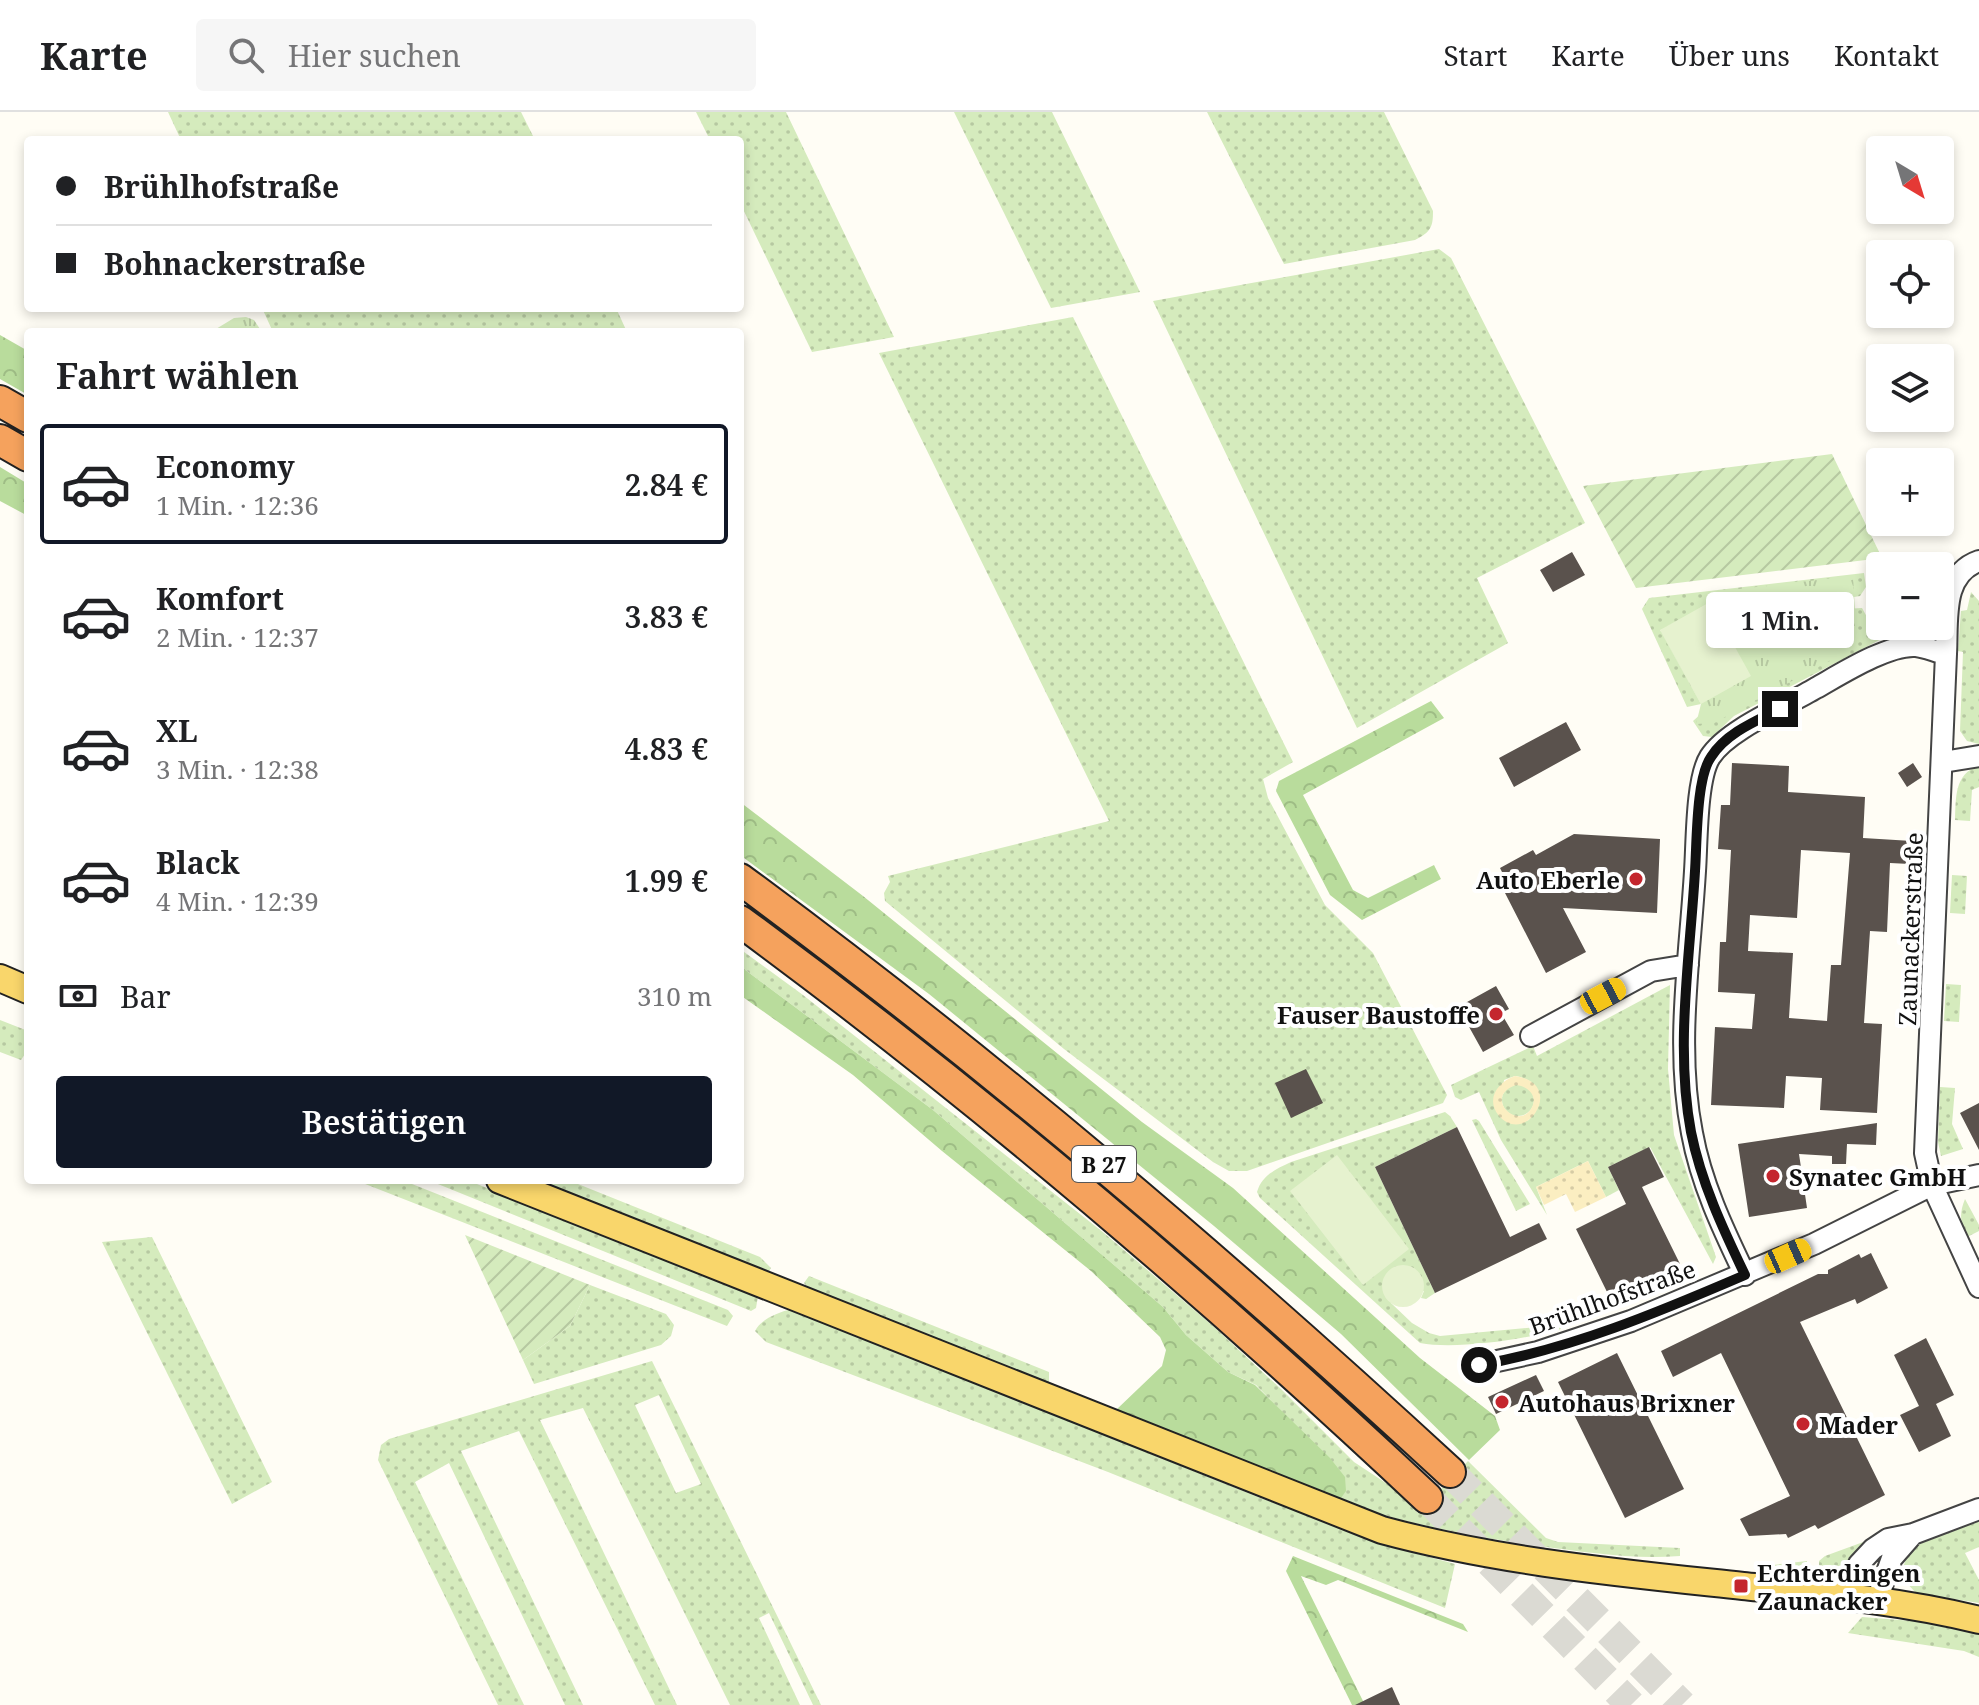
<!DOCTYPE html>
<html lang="de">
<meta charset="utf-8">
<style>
:root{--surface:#fff;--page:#f6f6f6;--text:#202124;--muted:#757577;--line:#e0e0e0;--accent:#111827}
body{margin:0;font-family:"Noto Serif",serif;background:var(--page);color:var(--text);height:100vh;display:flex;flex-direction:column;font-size:30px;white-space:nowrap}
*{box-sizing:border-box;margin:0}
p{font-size:26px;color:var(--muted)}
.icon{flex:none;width:44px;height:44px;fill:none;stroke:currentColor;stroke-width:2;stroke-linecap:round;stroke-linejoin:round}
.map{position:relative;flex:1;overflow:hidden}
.side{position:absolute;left:24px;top:216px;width:720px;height:856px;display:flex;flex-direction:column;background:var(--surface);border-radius:8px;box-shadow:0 4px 12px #0003}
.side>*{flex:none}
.hud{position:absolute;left:24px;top:24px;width:720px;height:176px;border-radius:8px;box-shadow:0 4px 12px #0003;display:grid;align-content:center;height:176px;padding:0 32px;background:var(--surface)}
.needle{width:52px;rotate:142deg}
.controls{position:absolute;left:1866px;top:24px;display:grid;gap:16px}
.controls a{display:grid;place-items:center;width:88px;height:88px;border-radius:8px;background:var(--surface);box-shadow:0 4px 12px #0003;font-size:40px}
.end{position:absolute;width:36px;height:36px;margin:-18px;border:10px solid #111;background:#fff;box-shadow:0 0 0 4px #fff}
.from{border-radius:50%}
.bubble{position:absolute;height:56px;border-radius:8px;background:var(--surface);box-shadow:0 4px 12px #0003;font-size:26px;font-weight:600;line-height:56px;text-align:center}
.car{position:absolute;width:24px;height:48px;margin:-24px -12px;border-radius:10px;box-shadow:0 0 6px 2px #0007;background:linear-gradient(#f5c518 24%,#345 0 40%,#f5c518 0 76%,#345 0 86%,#f5c518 0)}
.hud b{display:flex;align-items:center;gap:28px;height:76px;font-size:30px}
.hud b+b{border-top:2px solid var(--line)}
.hud i{width:20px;height:20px;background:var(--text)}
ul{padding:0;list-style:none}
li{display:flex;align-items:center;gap:24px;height:120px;margin:0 16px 12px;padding:0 16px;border:4px solid transparent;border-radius:8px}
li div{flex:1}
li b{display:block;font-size:30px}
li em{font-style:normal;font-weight:600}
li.on{border-color:var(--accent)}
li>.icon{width:72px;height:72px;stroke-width:1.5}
h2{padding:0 32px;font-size:36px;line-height:96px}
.pay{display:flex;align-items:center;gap:20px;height:88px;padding:0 32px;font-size:30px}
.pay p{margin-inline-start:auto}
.cta{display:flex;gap:16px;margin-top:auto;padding:16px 32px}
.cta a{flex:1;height:92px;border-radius:8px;background:var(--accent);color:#fff;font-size:32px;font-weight:600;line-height:92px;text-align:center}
header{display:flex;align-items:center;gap:48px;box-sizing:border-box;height:112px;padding:0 40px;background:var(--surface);border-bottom:2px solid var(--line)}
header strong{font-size:38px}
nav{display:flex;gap:44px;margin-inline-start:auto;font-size:28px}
.search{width:560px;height:72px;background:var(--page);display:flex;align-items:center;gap:20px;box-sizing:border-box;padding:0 28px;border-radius:8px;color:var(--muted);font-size:30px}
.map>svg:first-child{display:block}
.grass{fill:url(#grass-dots);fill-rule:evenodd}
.forest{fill:url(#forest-crowns)}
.sand{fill:url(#sand-dots);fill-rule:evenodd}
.park{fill:url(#park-tufts)}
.garden{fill:url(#garden-furrows)}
.pitch{fill:#e6f2cf}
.building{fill:#5a524d;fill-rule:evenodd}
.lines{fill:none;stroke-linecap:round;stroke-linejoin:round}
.highway-tunnel{stroke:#dbdad3;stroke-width:30;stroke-dasharray:30 15;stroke-linecap:butt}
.minor-casing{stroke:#444;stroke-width:24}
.major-casing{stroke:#222;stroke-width:30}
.highway-casing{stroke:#222;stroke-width:34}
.minor{stroke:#fff;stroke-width:20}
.major{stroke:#f9d66b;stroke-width:26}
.highway{stroke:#f5a25d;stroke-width:30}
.route{stroke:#111;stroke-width:10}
.poi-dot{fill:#c4262e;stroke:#fff;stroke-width:3}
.labels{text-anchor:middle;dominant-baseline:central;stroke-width:8;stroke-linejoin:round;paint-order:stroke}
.shield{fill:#fff;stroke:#585858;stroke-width:2}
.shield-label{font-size:22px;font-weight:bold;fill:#111}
.poi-label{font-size:24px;font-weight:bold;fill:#111;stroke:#fff;text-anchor:start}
.street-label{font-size:24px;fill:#111;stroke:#fff}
</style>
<header>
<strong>Karte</strong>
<div class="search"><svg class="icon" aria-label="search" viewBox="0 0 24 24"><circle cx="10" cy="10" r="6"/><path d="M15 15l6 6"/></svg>Hier suchen</div>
<nav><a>Start</a><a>Karte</a><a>Über uns</a><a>Kontakt</a></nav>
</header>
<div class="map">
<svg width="1979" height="1593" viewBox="0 0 1979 1593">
<defs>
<pattern id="grass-dots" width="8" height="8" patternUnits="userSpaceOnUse" patternTransform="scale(2)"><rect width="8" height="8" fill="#d5ebbd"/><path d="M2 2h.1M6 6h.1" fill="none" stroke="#b6c8a1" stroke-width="1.8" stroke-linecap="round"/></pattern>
<pattern id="forest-crowns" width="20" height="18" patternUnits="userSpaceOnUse" patternTransform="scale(2)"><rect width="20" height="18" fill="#b9dc9c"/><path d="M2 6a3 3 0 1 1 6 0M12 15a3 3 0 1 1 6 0" fill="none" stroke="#9ebc85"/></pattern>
<pattern id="sand-dots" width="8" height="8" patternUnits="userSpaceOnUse" patternTransform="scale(2)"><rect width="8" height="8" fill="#fbeec1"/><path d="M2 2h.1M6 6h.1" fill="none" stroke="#d6cba5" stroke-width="1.8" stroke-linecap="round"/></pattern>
<pattern id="park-tufts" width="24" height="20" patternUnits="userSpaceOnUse" patternTransform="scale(2)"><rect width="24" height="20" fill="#d5ebbd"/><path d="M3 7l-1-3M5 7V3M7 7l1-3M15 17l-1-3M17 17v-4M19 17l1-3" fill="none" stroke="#b6c8a1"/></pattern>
<pattern id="garden-furrows" width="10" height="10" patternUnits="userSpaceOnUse" patternTransform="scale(2)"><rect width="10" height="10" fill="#d5ebbd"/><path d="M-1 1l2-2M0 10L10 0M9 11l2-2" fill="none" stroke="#b6c8a1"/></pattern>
</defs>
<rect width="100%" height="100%" fill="#fffdf5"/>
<path class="grass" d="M 168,0 L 521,0 L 535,28 L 181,28 Z
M 696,0 L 786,0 L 894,225 L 812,240 L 740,91 L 740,28 L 710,28 Z
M 954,0 L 1052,0 L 1140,180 L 1051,196 Z
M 1207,0 L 1384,0 L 1433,99 C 1433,115 1431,120 1415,128 L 1284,152 Z
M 1439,137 L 1451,146 L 1585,411 L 1477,466 L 1508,531 L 1357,616 L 1153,189 Z
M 262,196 L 616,196 L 627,220 L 273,220 Z
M 1073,205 L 1293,650 L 1263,667 L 1268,686 L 1325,793 L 1373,841 L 1447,983 L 1443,991 L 1247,1059 L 1229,1059 L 1213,1050 L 1064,937 L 885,789 L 884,781 L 890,770 L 888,764 L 1109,709 L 879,241 Z
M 1864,461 L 1866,475 L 1860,484 L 1660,518 L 1701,592 L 1687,595 L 1642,497 L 1649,486 Z
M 1971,480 L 1979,489 L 1979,632 L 1967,629 L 1960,619 L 1963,540 L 1958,539 L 1961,499 L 1967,498 Z
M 1862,496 L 1872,514 L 1880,509 L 1880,514 L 1887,514 L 1891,522 L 1734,604 L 1712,625 L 1703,624 L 1693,609 L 1702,601 L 1844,497 Z
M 1979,654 L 1979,675 L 1972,678 L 1970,709 L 1955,708 C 1956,687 1954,661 1979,654 Z
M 1952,763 L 1967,764 L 1965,802 L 1950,801 Z
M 740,837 L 803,883 L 1104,1121 L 1213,1214 L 1281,1277 L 1354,1350 L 1389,1373 L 1418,1401 L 1468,1349 L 1546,1426 L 1558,1430 L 1680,1436 L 1680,1444 C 1632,1448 1586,1440 1539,1434 C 1449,1421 1373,1405 1288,1370 L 1288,1306 L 1256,1273 L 1228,1260 L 1186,1223 L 1163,1195 L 933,998 L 740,854 Z
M 1946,872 L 1961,873 L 1959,910 L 1944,909 Z
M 1670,873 L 1668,957 L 1674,1023 L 1716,1145 L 1713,1152 L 1650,1035 L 1608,1055 L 1619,1078 L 1606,1085 L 1588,1049 L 1536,1075 L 1547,1103 L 1501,1028 L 1479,980 L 1461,988 L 1455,985 L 1451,973 L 1533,934 L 1537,944 ZM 1515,964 C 1527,966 1533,970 1539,980 L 1529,1008 C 1517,1012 1511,1011 1500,1005 L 1504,968 Z
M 0,908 L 28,919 L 28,941 L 25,942 L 21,948 L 0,940 Z
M1502 988a16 16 0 1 1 32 0a16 16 0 1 1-32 0Z
M 1940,975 L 1955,976 L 1952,1012 L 1963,1037 L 1941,1044 L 1938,1030 Z
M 1445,1000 L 1450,1004 L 1457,1015 L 1375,1055 L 1435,1181 L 1426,1187 L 1421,1186 L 1424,1179 L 1391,1191 L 1412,1211 L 1429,1221 L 1440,1224 L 1560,1213 L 1561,1217 C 1526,1227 1456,1238 1420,1231 L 1260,1086 L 1257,1080 C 1262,1063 1276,1057 1291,1050 Z
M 1476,1007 L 1479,1009 L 1530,1092 L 1516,1099 L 1472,1008 Z
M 355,1068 L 402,1068 L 728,1198 L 733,1204 L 727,1214 Z
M 428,1068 L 467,1068 L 758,1184 L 756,1196 L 751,1199 Z
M 529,1068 L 568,1068 L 760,1145 L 771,1156 L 769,1159 L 760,1160 Z
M 1965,1087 L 1979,1113 L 1979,1119 L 1967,1125 C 1960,1110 1959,1102 1965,1087 Z
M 152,1125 L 272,1370 L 232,1392 L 102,1130 Z
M 809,1164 L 1049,1260 L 1049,1272 L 810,1179 L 804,1171 Z
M 590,1173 L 666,1202 L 674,1213 L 671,1224 L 661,1233 L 534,1272 L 523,1248 L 570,1214 Z
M 791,1197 L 1258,1385 L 1396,1436 L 1455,1452 L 1445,1496 L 1108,1360 L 766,1230 L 755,1219 C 762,1206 778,1201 791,1197 Z
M 652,1249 L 821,1593 L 813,1593 L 769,1501 L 759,1506 L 800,1593 L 730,1593 L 583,1296 L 540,1308 L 677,1593 L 655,1593 L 519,1319 L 461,1339 L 583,1593 L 565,1593 L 449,1351 L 415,1370 L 524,1593 L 498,1593 L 378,1348 L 381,1333 L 389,1327 ZM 659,1283 L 701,1372 L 676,1381 L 635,1293 Z
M 1979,1409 L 1979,1435 L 1965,1441 L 1979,1468 L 1979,1491 L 1916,1481 L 1904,1468 L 1902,1458 L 1909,1439 L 1922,1431 Z
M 1866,1429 L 1867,1431 C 1851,1447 1840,1457 1819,1464 L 1819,1449 L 1825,1444 Z
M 1807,1449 L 1807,1463 L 1764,1454 Z
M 1862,1505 L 1925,1510 L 1979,1521 L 1979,1545 L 1964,1539 L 1848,1521 Z"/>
<path class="forest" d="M 0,223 L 28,239 L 28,283 L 0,267 Z
M 0,355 L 28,372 L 28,404 L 0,389 Z
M 1431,589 L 1444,606 L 1303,683 L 1353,778 L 1368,786 L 1434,753 L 1441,767 L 1362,808 L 1330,783 L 1276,679 L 1279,669 Z
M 740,690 L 863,784 L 1142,1010 L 1233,1076 L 1420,1246 L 1495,1304 L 1500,1318 L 1469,1348 L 1341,1222 L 1214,1114 L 929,882 L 740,743 Z
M 740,854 L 933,998 L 1163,1195 L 1186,1223 L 1228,1260 L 1255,1273 L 1330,1346 L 1345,1365 L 1346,1379 L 1341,1386 L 1288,1370 L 1116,1298 L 1162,1254 L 1166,1238 L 1160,1225 L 1091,1159 L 942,1039 L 853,963 L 740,883 Z
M 1293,1444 L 1463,1512 L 1468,1520 L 1338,1468 L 1326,1473 L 1301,1464 L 1365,1593 L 1352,1593 L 1286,1459 Z"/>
<path class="sand" d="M 1515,964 C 1567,971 1527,1035 1499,1004 C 1485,987 1498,970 1515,964 ZM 1516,973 C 1527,974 1538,983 1532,995 C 1520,1021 1481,985 1516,973 Z
M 1588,1049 L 1606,1085 L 1575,1100 L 1566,1082 L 1544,1093 L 1536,1075 Z"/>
<path class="park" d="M 246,205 L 254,208 L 262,220 L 211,220 L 234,206 Z
M 1853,464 L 1857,534 L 1714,611 L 1696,612 L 1701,592 L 1660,519 L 1730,478 Z"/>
<path class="garden" d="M 1832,342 L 1882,446 L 1636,476 L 1583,374 Z
M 465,1123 L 590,1173 L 570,1214 L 523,1248 Z"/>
<path class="pitch" d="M 1710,490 L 1751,564 L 1701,592 L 1660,518 Z
M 1337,1043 L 1409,1137 L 1363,1173 L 1290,1079 Z
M1382 1174a21 21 0 1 1 42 0a21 21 0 1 1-42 0Z"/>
<path class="building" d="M 1572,440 L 1585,463 L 1553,480 L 1540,458 Z
M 1566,610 L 1581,638 L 1514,675 L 1499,646 Z
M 1732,651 L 1789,654 L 1788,680 L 1865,685 L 1863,726 L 1912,729 L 1910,752 L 1890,751 L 1887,820 L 1870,819 L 1864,911 L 1882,912 L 1877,1001 L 1820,998 L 1822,966 L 1786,964 L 1784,996 L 1711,993 L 1715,915 L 1752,917 L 1755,882 L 1718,880 L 1720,830 L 1726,830 L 1731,738 L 1718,737 L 1721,693 L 1730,693 ZM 1801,738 L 1850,741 L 1841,853 L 1831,853 L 1827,909 L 1789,906 L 1793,841 L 1748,839 L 1750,803 L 1797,806 Z
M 1913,651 L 1922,665 L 1907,675 L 1898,661 Z
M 1574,722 L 1660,727 L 1657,801 L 1563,796 L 1586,840 L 1546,861 L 1505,781 L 1511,778 L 1500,756 L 1533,738 L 1536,743 Z
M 1496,874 L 1509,897 L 1501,901 L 1514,923 L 1483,940 L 1458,895 Z
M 1306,957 L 1323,991 L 1291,1006 L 1275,971 Z
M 1979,991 L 1979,1038 L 1960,1001 Z
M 1877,1011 L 1876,1033 L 1847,1032 L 1846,1052 L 1832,1052 L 1832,1044 L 1799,1042 L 1807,1096 L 1749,1105 L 1738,1032 Z
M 1457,1015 L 1510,1125 L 1539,1111 L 1547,1127 L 1435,1181 L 1375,1055 Z
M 1649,1035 L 1664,1065 L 1642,1075 L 1680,1152 L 1610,1186 L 1576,1117 L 1626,1092 L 1608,1055 Z
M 1871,1141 L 1888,1176 L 1857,1192 L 1855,1187 L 1800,1210 L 1885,1383 L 1818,1417 L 1815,1413 L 1788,1426 L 1786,1422 L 1749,1424 L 1740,1407 L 1790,1384 L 1721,1241 L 1673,1265 L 1661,1239 L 1818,1162 L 1828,1162 L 1828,1158 L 1859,1142 L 1861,1146 Z
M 1926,1226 L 1954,1283 L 1936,1292 L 1951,1324 L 1919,1340 L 1900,1303 L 1919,1294 L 1894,1243 Z
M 1617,1241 L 1684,1377 L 1625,1406 L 1558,1270 Z
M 1536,1263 L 1544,1279 L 1496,1302 L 1488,1285 Z
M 1392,1575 L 1400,1593 L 1355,1593 Z"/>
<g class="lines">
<path class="highway-tunnel" d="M 1450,1360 L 1682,1593
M 1427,1386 L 1631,1593"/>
<g class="minor-casing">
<path id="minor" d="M 1979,449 C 1941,462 1948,509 1946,542 L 1925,1041 L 1932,1073 L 1979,1175
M 1943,650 L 1979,644
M 1531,924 L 1651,859 L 1688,853
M 1745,1163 C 1723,1117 1701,1071 1692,1021 C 1675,935 1690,845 1695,759 C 1697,732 1696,667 1710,645 C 1728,617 1786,594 1816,576 C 1841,562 1888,532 1916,534 C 1926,535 1936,540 1946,542
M 1479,1253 L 1538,1240 L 1631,1209 L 1814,1132 L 1932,1073 L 1979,1063
M 1847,1484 L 1859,1452 L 1873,1437 L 1888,1427 L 1913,1422 L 1979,1397
M 1877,1488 L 1892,1446 L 1913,1422"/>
</g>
<g class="major-casing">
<path id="major" d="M 0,866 L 28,878
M 500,1068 L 1382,1418 C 1500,1450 1622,1461 1743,1474 C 1823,1482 1902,1489 1979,1508"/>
</g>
<g class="highway-casing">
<path id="highway" d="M 0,289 L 28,305
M 0,328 L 28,344
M 740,767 C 990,951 1222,1150 1450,1360
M 740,809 C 981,986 1209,1181 1427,1386"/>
</g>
<use href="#minor" class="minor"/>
<use href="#major" class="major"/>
<use href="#highway" class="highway"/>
</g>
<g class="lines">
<path class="route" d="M 1479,1253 C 1571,1237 1659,1200 1745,1163 C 1723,1117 1701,1070 1691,1020 C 1675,935 1690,845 1695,759 C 1697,731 1696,666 1711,645 C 1726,621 1756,609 1780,597"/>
</g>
<g class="poi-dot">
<circle cx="1636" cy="767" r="8"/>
<circle cx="1496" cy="902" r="8"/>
<circle cx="1773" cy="1064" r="8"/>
<circle cx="1502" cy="1290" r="8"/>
<circle cx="1803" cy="1312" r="8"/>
<rect x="1733" y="1466" width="16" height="16" rx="4"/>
</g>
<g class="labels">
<rect class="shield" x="1072" y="1034" width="64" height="36" rx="6"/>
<g class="shield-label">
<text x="1104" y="1052">B 27</text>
</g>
<g class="poi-label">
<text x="1620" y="767" text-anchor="end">Auto Eberle</text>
<text x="1480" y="902" text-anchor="end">Fauser Baustoffe</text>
<text x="1789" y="1064">Synatec GmbH</text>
<text x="1518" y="1290">Autohaus Brixner</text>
<text x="1819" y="1312">Mader</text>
<text x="1757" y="1460">Echterdingen<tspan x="1757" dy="28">Zaunacker</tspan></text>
</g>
<g class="street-label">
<text transform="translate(1910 817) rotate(-88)">Zaunackerstraße</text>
<text transform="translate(1612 1185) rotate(-20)">Brühlhofstraße</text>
</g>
</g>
</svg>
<div class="controls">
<a><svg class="needle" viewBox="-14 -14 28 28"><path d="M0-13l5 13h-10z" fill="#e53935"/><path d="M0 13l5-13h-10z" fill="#757577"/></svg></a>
<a><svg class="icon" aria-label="locate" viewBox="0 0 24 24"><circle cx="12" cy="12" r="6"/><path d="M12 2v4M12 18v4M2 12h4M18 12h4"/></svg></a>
<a><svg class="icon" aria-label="layers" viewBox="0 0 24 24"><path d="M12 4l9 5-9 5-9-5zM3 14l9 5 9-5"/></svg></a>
<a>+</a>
<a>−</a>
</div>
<i class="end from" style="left:1479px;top:1253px"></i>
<i class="end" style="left:1780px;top:597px"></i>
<div class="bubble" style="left:1706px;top:480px;width:148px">1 Min.</div>
<i class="car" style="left:1603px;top:884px;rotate:62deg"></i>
<i class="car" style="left:1788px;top:1144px;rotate:66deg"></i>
<div class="hud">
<b><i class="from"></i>Brühlhofstraße</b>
<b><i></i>Bohnackerstraße</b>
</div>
<section class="side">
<h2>Fahrt wählen</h2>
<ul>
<li class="on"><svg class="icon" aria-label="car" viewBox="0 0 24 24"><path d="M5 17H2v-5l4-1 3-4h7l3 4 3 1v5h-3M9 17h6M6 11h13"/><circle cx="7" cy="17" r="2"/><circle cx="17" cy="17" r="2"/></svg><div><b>Economy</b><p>1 Min. · 12:36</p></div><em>2.84 €</em></li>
<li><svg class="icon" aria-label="car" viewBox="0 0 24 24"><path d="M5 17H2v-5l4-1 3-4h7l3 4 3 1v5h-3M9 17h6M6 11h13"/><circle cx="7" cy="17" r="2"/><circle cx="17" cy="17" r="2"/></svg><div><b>Komfort</b><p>2 Min. · 12:37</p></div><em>3.83 €</em></li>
<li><svg class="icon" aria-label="car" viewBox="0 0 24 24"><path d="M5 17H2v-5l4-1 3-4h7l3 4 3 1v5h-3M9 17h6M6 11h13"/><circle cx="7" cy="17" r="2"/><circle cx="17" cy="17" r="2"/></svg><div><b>XL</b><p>3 Min. · 12:38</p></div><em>4.83 €</em></li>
<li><svg class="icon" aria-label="car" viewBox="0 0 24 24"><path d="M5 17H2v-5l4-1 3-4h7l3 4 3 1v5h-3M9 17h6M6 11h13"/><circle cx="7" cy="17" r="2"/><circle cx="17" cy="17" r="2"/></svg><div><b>Black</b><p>4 Min. · 12:39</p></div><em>1.99 €</em></li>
</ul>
<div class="pay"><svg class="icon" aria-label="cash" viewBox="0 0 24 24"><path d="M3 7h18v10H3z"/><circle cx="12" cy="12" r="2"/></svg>Bar<p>310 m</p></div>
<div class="cta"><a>Bestätigen</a></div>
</section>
</div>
